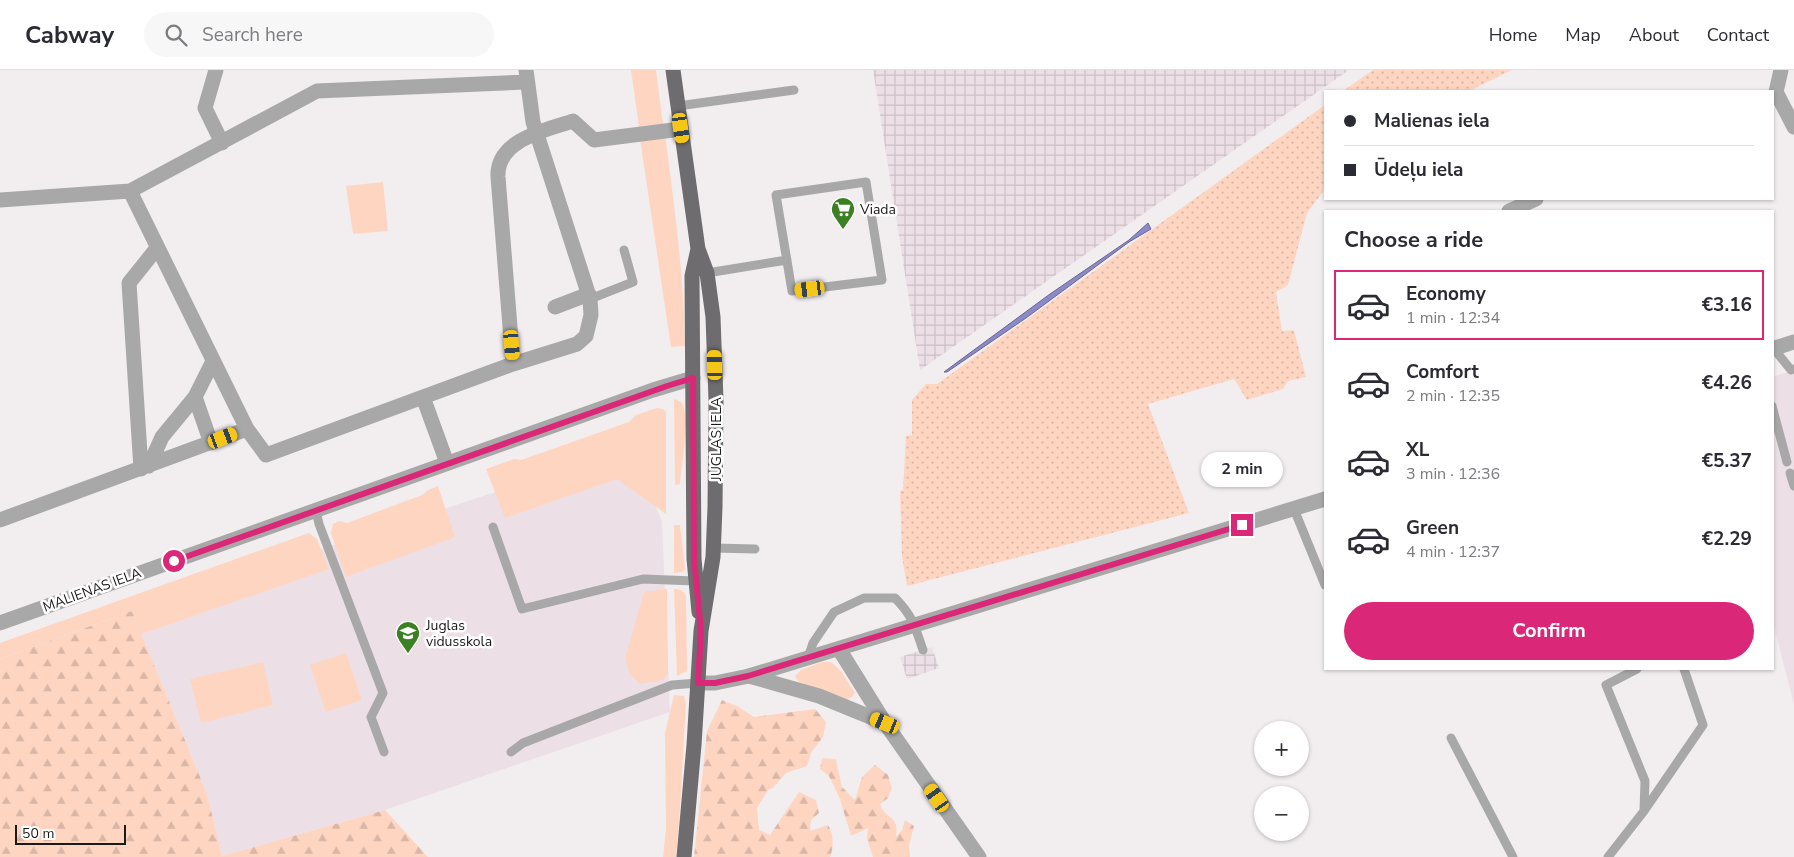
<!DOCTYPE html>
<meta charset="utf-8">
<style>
:root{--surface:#fff;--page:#f7f7f7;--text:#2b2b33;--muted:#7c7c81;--line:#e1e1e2;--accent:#db2777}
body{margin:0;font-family:"Nunito Sans",sans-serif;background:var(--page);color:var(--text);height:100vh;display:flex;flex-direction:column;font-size:19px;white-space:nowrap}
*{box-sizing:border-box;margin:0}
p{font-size:16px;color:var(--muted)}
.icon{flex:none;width:28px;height:28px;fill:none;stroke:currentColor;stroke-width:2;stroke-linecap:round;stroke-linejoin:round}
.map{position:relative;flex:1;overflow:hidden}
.sheet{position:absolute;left:1324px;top:140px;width:450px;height:460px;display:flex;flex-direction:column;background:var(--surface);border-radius:0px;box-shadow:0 1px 4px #0004}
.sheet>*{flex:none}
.banner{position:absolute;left:1324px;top:20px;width:450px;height:110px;border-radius:0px;box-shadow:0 1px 4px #0004;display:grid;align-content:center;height:110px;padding:0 20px;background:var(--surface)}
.controls{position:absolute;left:1254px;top:651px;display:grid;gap:10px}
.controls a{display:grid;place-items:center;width:55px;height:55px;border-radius:50%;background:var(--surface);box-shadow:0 1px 4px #0004;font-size:25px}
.scale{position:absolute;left:15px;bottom:12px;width:111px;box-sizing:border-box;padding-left:5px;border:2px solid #1b191a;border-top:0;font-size:14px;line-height:18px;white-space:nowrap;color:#1b191a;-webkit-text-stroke:4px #fff;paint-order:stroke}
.end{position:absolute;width:22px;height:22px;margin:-11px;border:6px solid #db2777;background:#fff;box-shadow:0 0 0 2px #fff}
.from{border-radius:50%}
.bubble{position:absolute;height:35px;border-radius:18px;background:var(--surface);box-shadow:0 1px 4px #0004;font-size:16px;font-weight:700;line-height:35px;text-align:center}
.car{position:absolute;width:15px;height:30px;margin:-15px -8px;border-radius:6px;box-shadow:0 0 4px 1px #0007;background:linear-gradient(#f5c518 24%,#345 0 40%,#f5c518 0 76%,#345 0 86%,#f5c518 0)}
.banner b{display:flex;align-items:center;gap:18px;height:48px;font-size:19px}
.banner b+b{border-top:1px solid var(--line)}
.banner i{width:12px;height:12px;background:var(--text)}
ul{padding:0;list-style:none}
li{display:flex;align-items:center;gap:15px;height:70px;margin:0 10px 8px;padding:0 10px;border:2px solid transparent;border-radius:0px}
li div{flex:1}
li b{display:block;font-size:19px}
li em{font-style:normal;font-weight:700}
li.active{border-color:var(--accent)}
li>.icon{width:45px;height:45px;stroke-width:1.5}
h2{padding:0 20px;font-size:22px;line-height:60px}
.primary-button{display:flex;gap:10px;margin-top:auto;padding:10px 20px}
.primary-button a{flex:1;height:58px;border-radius:30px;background:var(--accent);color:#fff;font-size:20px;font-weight:700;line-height:58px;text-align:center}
header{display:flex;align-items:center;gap:30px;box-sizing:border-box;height:70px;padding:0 25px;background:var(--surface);border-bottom:1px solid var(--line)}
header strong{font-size:24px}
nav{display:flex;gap:28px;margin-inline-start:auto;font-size:18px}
.search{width:350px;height:45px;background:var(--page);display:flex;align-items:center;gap:12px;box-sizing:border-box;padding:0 18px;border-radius:28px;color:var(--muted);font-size:19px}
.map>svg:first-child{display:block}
.built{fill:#ece0e6}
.industrial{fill:url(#industrial-grid)}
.grass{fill:#fed5c1}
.forest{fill:url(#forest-firs)}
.garden{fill:url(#garden-dots)}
.water{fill:#8c89c8;stroke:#6a6794}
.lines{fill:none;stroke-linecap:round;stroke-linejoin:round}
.service{stroke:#a9a8a9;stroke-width:9}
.minor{stroke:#a9a8a9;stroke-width:15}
.tertiary{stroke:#a9a8a9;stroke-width:15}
.primary{stroke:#6e6c6f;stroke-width:15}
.route{stroke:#db2777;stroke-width:6}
.labels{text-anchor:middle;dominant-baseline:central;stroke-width:5;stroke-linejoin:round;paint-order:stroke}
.poi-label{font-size:14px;fill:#1b191a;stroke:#fff;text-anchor:start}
.street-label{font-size:14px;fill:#1b191a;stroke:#fff}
</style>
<header>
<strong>Cabway</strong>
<div class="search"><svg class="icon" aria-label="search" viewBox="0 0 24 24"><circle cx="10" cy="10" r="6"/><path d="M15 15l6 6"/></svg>Search here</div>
<nav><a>Home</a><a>Map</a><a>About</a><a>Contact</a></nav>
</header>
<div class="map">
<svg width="1794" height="787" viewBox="0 0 1794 787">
<defs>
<pattern id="industrial-grid" width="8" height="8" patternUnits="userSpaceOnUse" patternTransform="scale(1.25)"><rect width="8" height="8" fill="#ece0e6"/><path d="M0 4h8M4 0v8" fill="none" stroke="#cac0c5"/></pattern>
<pattern id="forest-firs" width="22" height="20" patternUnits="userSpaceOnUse" patternTransform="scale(1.25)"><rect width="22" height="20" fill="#fed5c1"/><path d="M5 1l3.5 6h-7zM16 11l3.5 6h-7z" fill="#d9b6a5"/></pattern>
<pattern id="garden-dots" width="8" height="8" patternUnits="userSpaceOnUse" patternTransform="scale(1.25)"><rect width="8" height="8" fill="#fed5c1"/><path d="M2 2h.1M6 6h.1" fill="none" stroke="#d9b6a5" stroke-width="1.8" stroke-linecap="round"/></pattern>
</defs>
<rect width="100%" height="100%" fill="#f2eef0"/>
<path class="built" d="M 1794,300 L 1794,635 L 1773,553 L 1772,307 Z
M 630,378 L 662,451 L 670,642 L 385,740 L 222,786 L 207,724 L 132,541 Z"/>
<path class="industrial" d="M 873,0 L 1349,0 L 920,300 Z
M 932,577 L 939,598 L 907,609 L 900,587 Z"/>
<path class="grass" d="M 631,0 L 656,0 L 663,54 L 639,57 Z
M 665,64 C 674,135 684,204 685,276 L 671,277 L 640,69 Z
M 383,112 L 388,161 L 353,164 L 346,116 Z
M 674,329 C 677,330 679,331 681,332 C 691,342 681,399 680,414 L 675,415 Z
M 657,338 L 663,339 L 666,342 L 666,444 L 617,409 L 505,448 L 486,399 L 514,389 L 521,390 L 629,352 L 636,345 Z
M 438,416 L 455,467 L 346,507 L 331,463 L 333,454 L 339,451 L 347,453 L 422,425 L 428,420 Z
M 674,455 L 680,455 L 685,499 L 682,502 L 674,503 Z
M 309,463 L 317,469 L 329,499 L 141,564 L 132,541 L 0,589 L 0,573 Z
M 667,519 L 668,603 L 663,610 L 640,614 L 630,604 L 625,589 L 644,522 Z
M 674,519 C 681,519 683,521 686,526 L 687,601 L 677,606 Z
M 346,583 L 362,630 L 326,642 L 310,595 Z
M 263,592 L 273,635 L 201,653 L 190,609 Z
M 822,592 L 831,592 L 841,601 L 855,623 L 852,627 L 846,630 L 799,612 L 795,606 L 801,600 Z
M 674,625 L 684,626 L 686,633 L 680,739 L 676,787 L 663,787 L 666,759 L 665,663 Z"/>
<path class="forest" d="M 132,541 L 207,724 L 222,786 L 385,740 L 428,787 L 0,787 L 0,589 Z
M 722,630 L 737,636 L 754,647 L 815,639 L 826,652 L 823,667 L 811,683 L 807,696 L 786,703 L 773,718 L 768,720 L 757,738 L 759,760 L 770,765 L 799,722 L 816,730 L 819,743 L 811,750 L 810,761 L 828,755 C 834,764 834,777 830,787 L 694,787 L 707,661 Z
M 822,688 L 836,689 L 842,717 L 855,730 L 862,707 L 875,695 L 888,705 L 892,718 L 888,728 L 880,734 C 885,750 900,744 896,767 L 902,760 L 905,750 L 914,756 L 909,776 L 910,787 L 873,787 L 867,769 L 868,758 L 851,766 L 840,729 L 829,706 L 820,699 Z"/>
<path class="garden" d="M 1373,0 L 1512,0 L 1469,21 L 1343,21 Z
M 1325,35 L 1325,119 L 1307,143 L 1288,215 L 1276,222 L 1282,261 L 1294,260 L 1306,307 L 1288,311 L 1283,319 L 1247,330 L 1234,309 L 1148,334 L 1189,443 L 907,516 L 902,487 L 900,421 L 903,420 L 906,366 L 912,365 L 912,330 L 926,314 L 937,314 Z"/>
<path class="water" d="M 1148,153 L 1151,159 L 1129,172 L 1026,248 L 947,302 L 944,302 L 1050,224 L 1129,170 Z"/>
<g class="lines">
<path class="service" d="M 678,36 L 794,20
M 866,112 L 882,210 L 792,221 L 776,125 Z
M 707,203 L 787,190
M 590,229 L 633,212 L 624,180
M 1774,279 L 1791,300 L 1794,299
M 1772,336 L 1787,392
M 1790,403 L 1794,416
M 1294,439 L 1325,515
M 316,441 L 319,454 L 383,623 L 371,647 L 384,682
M 493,457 L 522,539 L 643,509 L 695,511
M 714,478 L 755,479
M 808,588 L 813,573 L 834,542 L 864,528 L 895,528 C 913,546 915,557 923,580
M 1451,668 L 1513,787
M 511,682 L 523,673 L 672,615 L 698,613
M 1644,741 L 1703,655 L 1684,599
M 1608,787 L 1644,741 L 1645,711 L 1606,615 L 1637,599"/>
<path class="minor" d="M 216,0 L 205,38 L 222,73
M 1781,0 L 1776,22 L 1794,57
M 130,121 L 247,359
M 0,130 L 130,121 L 317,21 L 526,12
M 1509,141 L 1536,129
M 555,237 L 589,224
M 1772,279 L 1794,272
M 513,294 L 498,107 C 496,70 546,60 573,51 L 594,70 L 681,59
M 423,327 L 513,294 L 577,274 L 586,266 L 591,245 L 590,229 L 533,52 L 526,0
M 211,373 L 195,327 L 213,291
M 149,396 L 162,367 L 195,327
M 141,399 L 129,213 L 157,178
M 0,450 L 247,359 L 266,385 L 423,327 L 447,393
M 839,579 L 885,653
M 749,606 L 1325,429"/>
<path class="tertiary" d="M 0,553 L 653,320 L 693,308
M 698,613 L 715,613 L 749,606 L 819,626 L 885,653 L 979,787"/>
<path class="primary" d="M 673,0 L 698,179 L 707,203 L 713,247 L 716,330 L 715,437 L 713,487 L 701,561 L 694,675 L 684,787
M 698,179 L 692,206 L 694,489 L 699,542"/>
</g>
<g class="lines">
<path class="route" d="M 174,491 L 667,316 L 693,308 L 694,489 L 701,561 L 698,613 L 715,613 L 748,606 L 1242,455"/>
</g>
<defs>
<g id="supermarket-pin" transform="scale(1.25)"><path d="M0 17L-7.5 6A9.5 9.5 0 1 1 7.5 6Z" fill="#3b8023" stroke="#fff"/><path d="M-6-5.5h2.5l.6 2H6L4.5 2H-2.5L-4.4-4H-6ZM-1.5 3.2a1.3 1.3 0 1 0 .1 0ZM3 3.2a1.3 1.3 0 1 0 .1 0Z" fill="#fff"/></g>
<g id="school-pin" transform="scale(1.25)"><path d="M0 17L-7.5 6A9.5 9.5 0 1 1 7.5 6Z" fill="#3b8023" stroke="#fff"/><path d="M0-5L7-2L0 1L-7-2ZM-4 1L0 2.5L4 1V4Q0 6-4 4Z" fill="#fff"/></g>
</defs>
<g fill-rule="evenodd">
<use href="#supermarket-pin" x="843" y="139"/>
<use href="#school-pin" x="408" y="563"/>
</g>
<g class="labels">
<g class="poi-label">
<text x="860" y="139">Viada</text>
<text x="426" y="555">Juglas<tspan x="426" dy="16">vidusskola</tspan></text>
</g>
<g class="street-label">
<text transform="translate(716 369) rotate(-90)">JUGLAS IELA</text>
<text transform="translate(92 520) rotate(-20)">MALIENAS IELA</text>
</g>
</g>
</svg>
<div class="controls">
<a>+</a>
<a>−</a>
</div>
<div class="scale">50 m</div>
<i class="end from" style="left:174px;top:491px"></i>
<i class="end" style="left:1242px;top:455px"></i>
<div class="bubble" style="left:1201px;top:382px;width:82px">2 min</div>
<i class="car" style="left:681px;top:58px;rotate:172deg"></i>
<i class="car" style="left:810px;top:219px;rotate:263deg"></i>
<i class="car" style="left:512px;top:275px;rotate:175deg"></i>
<i class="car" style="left:715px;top:295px;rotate:358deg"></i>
<i class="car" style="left:223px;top:368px;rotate:69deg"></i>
<i class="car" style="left:885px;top:653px;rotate:292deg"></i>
<i class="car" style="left:937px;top:728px;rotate:325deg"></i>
<div class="banner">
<b><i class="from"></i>Malienas iela</b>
<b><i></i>Ūdeļu iela</b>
</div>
<section class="sheet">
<h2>Choose a ride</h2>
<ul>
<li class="active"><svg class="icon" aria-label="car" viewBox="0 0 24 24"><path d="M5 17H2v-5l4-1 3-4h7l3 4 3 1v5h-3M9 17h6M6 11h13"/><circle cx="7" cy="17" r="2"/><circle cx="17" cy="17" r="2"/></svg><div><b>Economy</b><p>1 min · 12:34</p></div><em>€3.16</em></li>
<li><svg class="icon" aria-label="car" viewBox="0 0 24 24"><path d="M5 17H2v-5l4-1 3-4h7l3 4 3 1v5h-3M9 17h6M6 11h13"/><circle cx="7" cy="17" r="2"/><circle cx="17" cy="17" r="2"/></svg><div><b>Comfort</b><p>2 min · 12:35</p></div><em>€4.26</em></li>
<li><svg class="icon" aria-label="car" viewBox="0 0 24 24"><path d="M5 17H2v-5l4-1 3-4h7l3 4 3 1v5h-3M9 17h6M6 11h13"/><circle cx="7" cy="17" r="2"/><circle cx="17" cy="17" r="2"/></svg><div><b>XL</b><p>3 min · 12:36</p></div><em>€5.37</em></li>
<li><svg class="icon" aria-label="car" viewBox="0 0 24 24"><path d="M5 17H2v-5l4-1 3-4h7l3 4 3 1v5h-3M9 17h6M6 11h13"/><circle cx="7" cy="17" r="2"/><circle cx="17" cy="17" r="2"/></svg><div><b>Green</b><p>4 min · 12:37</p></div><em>€2.29</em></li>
</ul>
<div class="primary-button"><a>Confirm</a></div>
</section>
</div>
